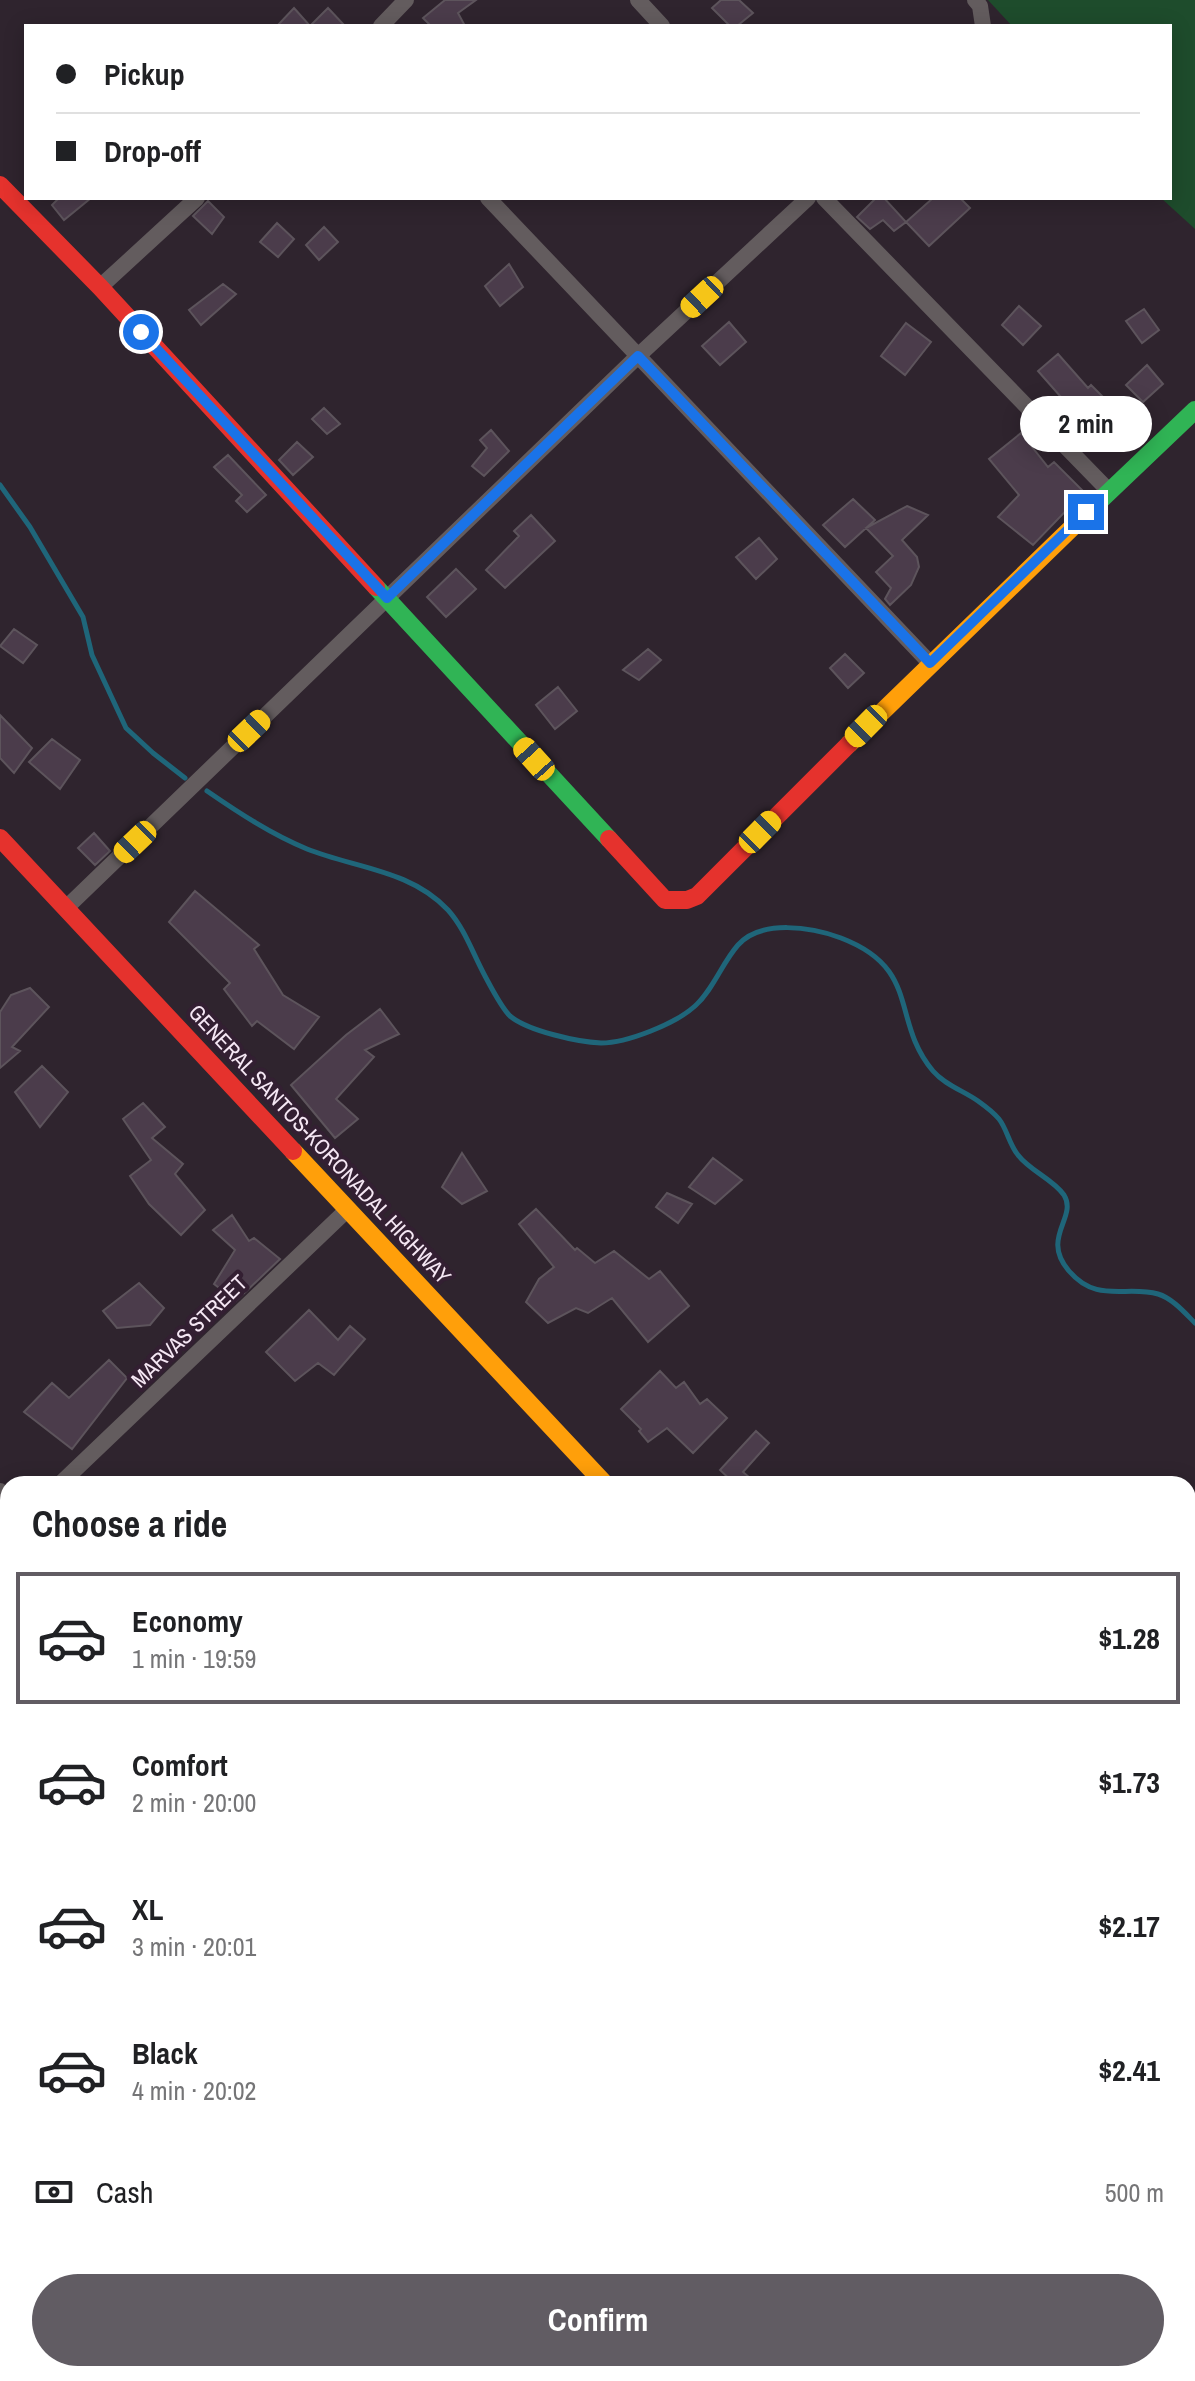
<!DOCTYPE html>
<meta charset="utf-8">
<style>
:root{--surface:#fff;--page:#f6f6f6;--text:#202124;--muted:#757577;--line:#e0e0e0;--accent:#615c63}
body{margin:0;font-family:"Archivo Narrow",sans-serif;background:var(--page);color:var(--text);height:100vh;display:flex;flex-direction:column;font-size:30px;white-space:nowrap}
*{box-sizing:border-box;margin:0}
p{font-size:26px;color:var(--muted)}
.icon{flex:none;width:44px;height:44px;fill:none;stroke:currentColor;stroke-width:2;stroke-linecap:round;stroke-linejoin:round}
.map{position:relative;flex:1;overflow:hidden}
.drawer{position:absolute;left:0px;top:1476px;width:1196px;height:906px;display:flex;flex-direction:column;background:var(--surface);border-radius:24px 24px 0 0;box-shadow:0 4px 20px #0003}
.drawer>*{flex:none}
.guide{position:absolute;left:24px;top:24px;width:1148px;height:176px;border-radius:0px;box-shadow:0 4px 20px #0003;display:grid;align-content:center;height:176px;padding:0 32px;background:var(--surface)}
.end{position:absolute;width:36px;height:36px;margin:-18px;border:10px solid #1a73e8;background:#fff;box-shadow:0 0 0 4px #fff}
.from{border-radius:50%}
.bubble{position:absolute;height:56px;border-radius:28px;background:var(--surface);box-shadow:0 4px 20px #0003;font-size:26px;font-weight:700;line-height:56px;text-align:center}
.car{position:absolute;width:24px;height:48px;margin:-24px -12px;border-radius:10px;box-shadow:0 0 6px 2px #0007;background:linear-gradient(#f5c518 24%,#345 0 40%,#f5c518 0 76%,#345 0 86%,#f5c518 0)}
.guide b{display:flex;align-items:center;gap:28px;height:76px;font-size:30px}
.guide b+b{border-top:2px solid var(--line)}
.guide i{width:20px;height:20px;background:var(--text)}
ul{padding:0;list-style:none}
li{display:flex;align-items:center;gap:24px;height:132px;margin:0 16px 12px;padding:0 16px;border:4px solid transparent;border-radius:0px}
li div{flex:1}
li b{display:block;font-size:30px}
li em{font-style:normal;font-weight:700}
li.current{border-color:var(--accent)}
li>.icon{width:72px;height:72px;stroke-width:1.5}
h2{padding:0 32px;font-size:36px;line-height:96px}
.pay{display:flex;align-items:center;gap:20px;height:88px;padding:0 32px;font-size:30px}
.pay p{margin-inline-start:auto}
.primary-button{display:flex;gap:16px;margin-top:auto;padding:16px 32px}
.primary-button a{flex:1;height:92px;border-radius:48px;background:var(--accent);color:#fff;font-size:32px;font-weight:700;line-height:92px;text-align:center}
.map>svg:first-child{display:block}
.green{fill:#1e4c2c}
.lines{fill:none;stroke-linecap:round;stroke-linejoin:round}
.stream{stroke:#1f667a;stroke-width:5}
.building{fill:#4b3c4b;stroke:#5d545c;stroke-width:2}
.lane{stroke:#635c5e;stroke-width:8}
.street{stroke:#635c5e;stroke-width:16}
.fast{stroke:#30b455;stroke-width:18}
.slow{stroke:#ff9f0a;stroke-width:18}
.jam{stroke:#e5322d;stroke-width:18}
.route{stroke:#1a73e8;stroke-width:10}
.labels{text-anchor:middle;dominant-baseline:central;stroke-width:8;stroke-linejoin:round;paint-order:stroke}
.street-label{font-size:22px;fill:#f5e7f4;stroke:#331f32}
</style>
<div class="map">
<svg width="1195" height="2381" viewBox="0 0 1195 2381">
<rect width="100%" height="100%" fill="#2f242e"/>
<path class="green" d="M 988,0 L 1195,0 L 1195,229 L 1161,198 L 1170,198 L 1170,26 L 1012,26 Z
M 0,2044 L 8,2052 L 8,2374 L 145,2374 L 137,2381 L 0,2381 Z"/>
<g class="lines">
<path class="stream" d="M 0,485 L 30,527 L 83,617 L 92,655 L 126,728 L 153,753 L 185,778
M 207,791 C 239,813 271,834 307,849 C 355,868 411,870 448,910 C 465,929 473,954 485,976 C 491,987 501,1007 510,1016 C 528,1031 578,1042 601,1043 C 627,1043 675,1024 695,1006 C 713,990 722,963 738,945 C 761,919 812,927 841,938 C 922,969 890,1020 933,1071 C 945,1085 964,1091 978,1101 C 985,1106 994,1113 999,1119 C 1007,1129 1009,1144 1018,1155 C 1030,1171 1053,1179 1064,1195 C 1078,1218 1040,1237 1069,1271 C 1097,1304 1126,1285 1158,1294 C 1172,1298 1185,1313 1195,1323"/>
</g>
<path class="building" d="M 445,0 L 476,0 L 458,13 L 465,26 L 431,26 L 423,18 Z
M 721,0 L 739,0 L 753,13 L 737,26 L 730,26 L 712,8 Z
M 294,8 L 310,26 L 328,8 L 345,26 L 277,26 Z
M 59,198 L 91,198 L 64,220 L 52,205 Z
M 876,198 L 884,198 L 906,222 L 894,231 L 883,220 L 870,229 L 857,217 Z
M 933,198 L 960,198 L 970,208 L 929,246 L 906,222 Z
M 208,201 L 224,217 L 212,234 L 193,216 Z
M 277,223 L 294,239 L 278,257 L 260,242 Z
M 324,227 L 338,242 L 319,260 L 306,245 Z
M 509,264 L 523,287 L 500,306 L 485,286 Z
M 223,284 L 236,294 L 201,325 L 189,310 Z
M 1019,306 L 1041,326 L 1023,345 L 1002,325 Z
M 1144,309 L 1159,330 L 1142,343 L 1126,321 Z
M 729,322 L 746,342 L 720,365 L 702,346 Z
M 906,323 L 931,342 L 905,375 L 881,356 Z
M 1058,354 L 1088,388 L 1091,385 L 1106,400 L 1083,422 L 1038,371 Z
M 1147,365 L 1163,384 L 1143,402 L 1126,385 Z
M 324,408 L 340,424 L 327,434 L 312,419 Z
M 491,430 L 509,451 L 484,476 L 472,466 L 487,448 L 480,440 Z
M 1021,433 L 1048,467 L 1054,462 L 1084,492 L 1033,545 L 998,517 L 1019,495 L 989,459 Z
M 297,442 L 313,457 L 293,475 L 279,460 Z
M 228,455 L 266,495 L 247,512 L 236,501 L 242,495 L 214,467 Z
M 853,499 L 875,520 L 845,547 L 823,525 Z
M 907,506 L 928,515 L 902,540 L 917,557 L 919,567 L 911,585 L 890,605 L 885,599 L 891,588 L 876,572 L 893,556 L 866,528 Z
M 531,515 L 555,541 L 505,588 L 486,570 L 519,536 L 514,531 Z
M 759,538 L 777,559 L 756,579 L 736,557 Z
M 456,569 L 476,589 L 446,617 L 427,597 Z
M 14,629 L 37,645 L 23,663 L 0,646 Z
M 648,649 L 661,660 L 639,680 L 623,670 Z
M 845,654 L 864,673 L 848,688 L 830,668 Z
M 558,687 L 577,711 L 555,729 L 536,705 Z
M 0,715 L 32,748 L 14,773 L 0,758 Z
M 52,739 L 80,760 L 60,789 L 29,762 Z
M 94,833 L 110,851 L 95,865 L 78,848 Z
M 195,891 L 259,945 L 254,949 L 283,995 L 319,1017 L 294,1049 L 257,1021 L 252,1026 L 224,989 L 230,983 L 169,922 Z
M 30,988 L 49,1007 L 12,1047 L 20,1051 L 0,1068 L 0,1012 L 11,995 Z
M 380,1009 L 399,1034 L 365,1050 L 374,1057 L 336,1099 L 358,1119 L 335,1138 L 291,1085 L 346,1035 Z
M 42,1066 L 68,1092 L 40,1127 L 15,1092 Z
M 143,1103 L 165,1127 L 152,1138 L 183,1164 L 175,1174 L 205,1210 L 181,1235 L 149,1204 L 130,1176 L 151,1160 L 123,1119 Z
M 462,1153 L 487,1191 L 462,1204 L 442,1187 Z
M 713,1158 L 742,1180 L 715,1204 L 689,1187 Z
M 667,1193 L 692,1204 L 678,1223 L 656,1207 Z
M 536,1209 L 575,1250 L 577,1248 L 595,1263 L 614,1251 L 649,1279 L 660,1271 L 689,1306 L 648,1342 L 612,1298 L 588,1313 L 576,1308 L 548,1323 L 526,1302 L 539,1279 L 554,1267 L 519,1224 Z
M 232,1215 L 249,1241 L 254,1238 L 280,1259 L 236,1301 L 214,1284 L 235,1250 L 213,1230 Z
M 139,1283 L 164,1308 L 150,1325 L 117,1328 L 103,1311 Z
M 309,1310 L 338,1340 L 350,1326 L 365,1339 L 334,1375 L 318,1363 L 295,1381 L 266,1352 Z
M 109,1360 L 127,1378 L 72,1449 L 24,1412 L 52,1383 L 69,1398 Z
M 660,1371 L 676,1388 L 684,1382 L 700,1404 L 707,1399 L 727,1418 L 693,1453 L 667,1428 L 648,1442 L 639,1431 L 641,1429 L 621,1409 Z
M 756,1431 L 769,1443 L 743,1472 L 757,1484 L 735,1484 L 720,1470 Z"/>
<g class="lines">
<path class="lane" d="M 1188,2179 L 1195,2186"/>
<path class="street" d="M 638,0 L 662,26
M 975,0 L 980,6 L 983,26
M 381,26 L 406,0
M 488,198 L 930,663
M 824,198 L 1108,490
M 100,287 L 197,198
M 66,908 L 638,356 L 808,198
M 60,1484 L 348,1209
M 0,1491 L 8,1499
M 0,1543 L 8,1535
M 1188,1585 L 1195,1579
M 0,2013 L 8,2021
M 1188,2039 L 1195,2047
M 337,2374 L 344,2381
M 825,2374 L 831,2381
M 355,2381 L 363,2374"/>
<path class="fast" d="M 1088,512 L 1195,410
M 376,587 L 609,839"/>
<path class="slow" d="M 849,744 L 1088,512
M 293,1151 L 605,1484"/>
<path class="jam" d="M 0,185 L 100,287 L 376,587
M 0,838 L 293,1151
M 609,839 L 665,900 L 687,900 L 697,896 L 849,744
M 1188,2108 L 1195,2115"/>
</g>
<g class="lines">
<path class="route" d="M 141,332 L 387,598 L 638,356 L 930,663 L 1086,512"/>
</g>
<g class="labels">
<g class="street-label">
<text transform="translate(320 1144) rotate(47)">GENERAL SANTOS-KORONADAL HIGHWAY</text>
<text transform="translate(189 1331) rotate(-44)">MARVAS STREET</text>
</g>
</g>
</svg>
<i class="end from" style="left:141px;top:332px"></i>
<i class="end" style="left:1086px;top:512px"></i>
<div class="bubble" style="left:1020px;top:396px;width:132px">2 min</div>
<i class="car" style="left:702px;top:297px;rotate:227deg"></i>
<i class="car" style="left:866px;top:726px;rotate:225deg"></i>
<i class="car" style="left:249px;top:731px;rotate:46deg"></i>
<i class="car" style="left:534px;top:759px;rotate:318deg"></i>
<i class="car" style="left:760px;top:832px;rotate:45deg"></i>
<i class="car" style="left:135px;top:842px;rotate:226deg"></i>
<div class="guide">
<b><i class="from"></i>Pickup</b>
<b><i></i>Drop-off</b>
</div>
<section class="drawer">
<h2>Choose a ride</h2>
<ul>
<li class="current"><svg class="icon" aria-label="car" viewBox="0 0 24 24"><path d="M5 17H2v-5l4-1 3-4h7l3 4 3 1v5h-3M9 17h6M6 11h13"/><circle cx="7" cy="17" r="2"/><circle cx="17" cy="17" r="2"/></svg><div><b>Economy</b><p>1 min · 19:59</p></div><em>$1.28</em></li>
<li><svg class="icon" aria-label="car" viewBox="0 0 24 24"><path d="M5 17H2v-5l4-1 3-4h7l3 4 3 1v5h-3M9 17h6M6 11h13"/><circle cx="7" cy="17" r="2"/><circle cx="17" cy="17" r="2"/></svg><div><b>Comfort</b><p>2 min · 20:00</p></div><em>$1.73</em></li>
<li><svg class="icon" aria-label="car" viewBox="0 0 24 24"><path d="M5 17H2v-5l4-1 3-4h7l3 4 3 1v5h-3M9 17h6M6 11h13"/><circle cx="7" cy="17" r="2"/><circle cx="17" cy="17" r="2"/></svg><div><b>XL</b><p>3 min · 20:01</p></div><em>$2.17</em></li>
<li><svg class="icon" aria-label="car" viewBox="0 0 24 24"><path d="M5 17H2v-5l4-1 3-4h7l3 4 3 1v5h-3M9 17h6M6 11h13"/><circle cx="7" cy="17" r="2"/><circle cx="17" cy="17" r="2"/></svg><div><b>Black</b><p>4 min · 20:02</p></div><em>$2.41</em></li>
</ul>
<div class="pay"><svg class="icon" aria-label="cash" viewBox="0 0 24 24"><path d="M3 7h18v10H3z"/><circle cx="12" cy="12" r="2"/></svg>Cash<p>500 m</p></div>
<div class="primary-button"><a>Confirm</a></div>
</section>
</div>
